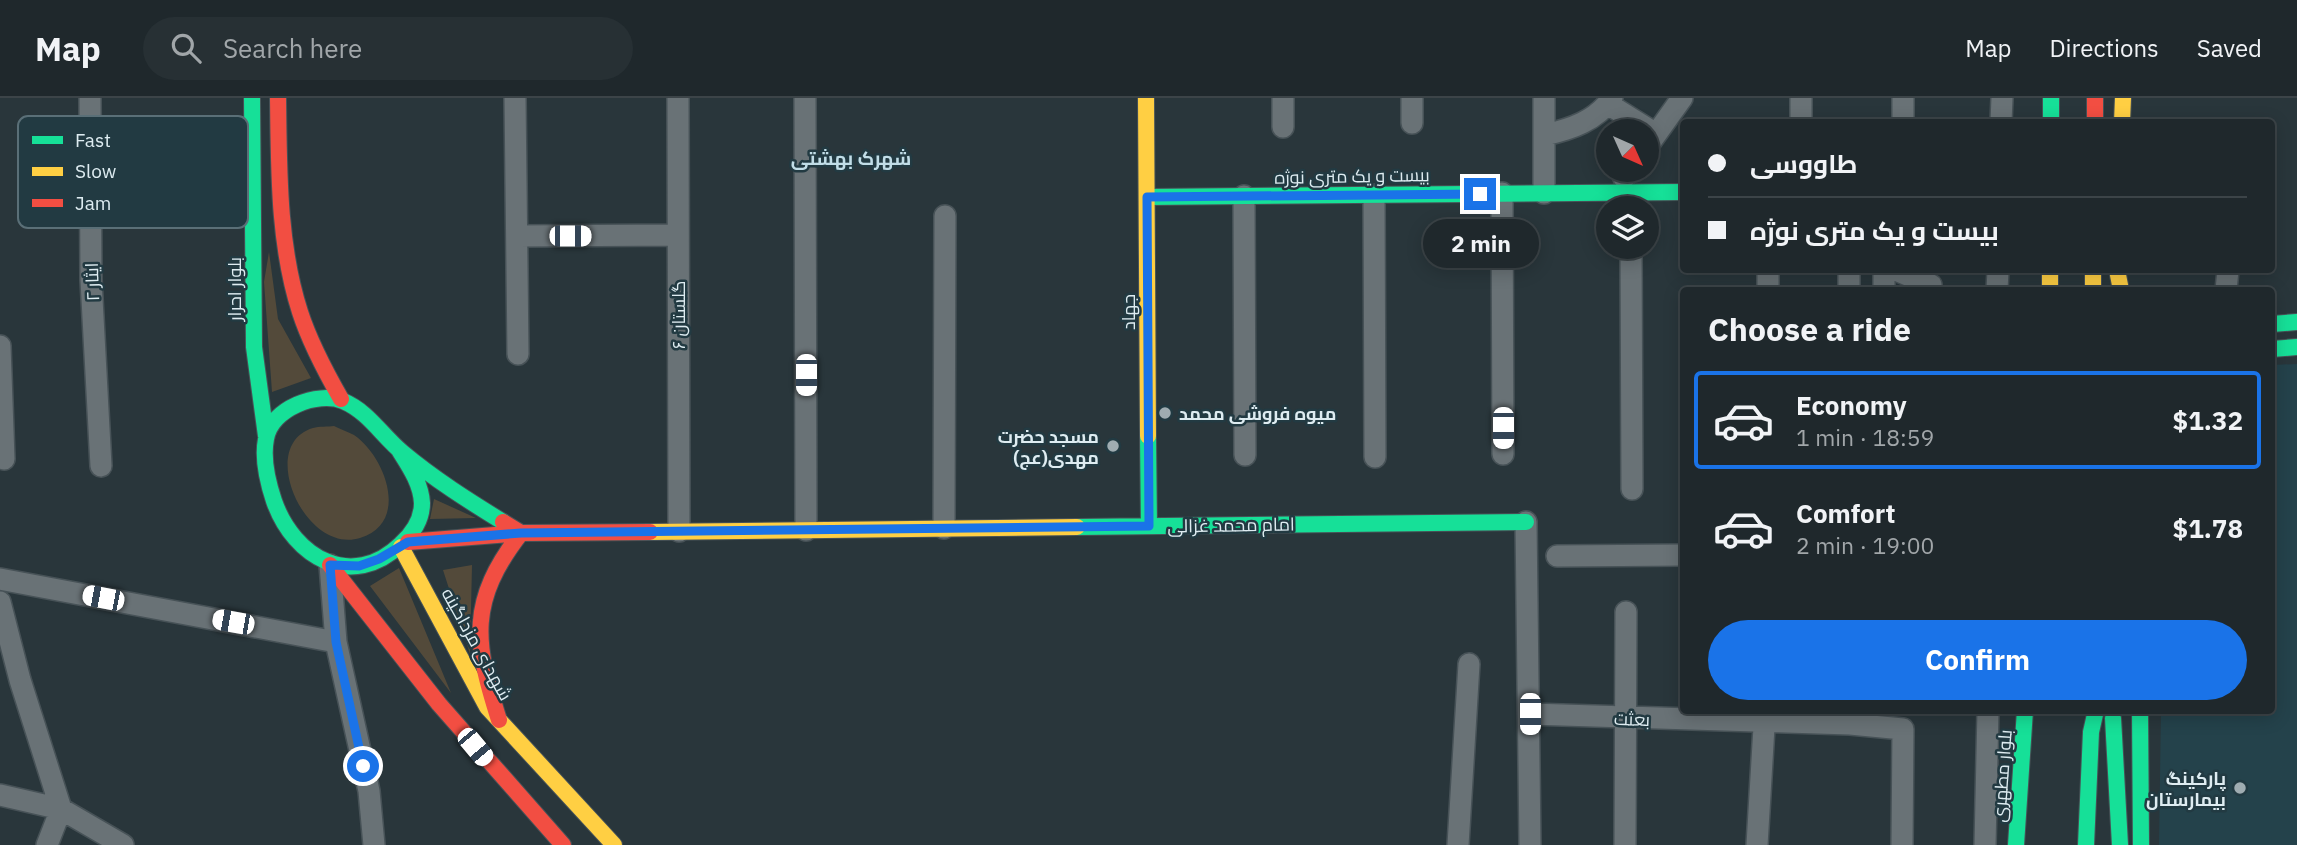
<!DOCTYPE html>
<meta charset="utf-8">
<style>
:root{--surface:#1f282c;--page:#273034;--text:#f1f3f6;--muted:#a1a6a9;--line:#3c4448;--accent:#1a73e8}
body{margin:0;font-family:"IBM Plex Sans",Cairo,sans-serif;background:var(--page);color:var(--text);height:100vh;display:flex;flex-direction:column;font-size:26px;white-space:nowrap}
*{box-sizing:border-box;margin:0}
p{font-size:23px;color:var(--muted)}
.icon{flex:none;width:38px;height:38px;fill:none;stroke:currentColor;stroke-width:2;stroke-linecap:round;stroke-linejoin:round}
.map{position:relative;flex:1;overflow:hidden}
.sheet{position:absolute;left:1680px;top:189px;width:595px;height:427px;display:flex;flex-direction:column;background:var(--surface);border-radius:7px;box-shadow:0 4px 18px #0003,0 0 0 2px var(--line)}
.sheet>*{flex:none}
.guide{position:absolute;left:1680px;top:21px;width:595px;height:154px;border-radius:7px;box-shadow:0 4px 18px #0003,0 0 0 2px var(--line);display:grid;align-content:center;height:154px;padding:0 28px;background:var(--surface)}
.needle{width:46px;rotate:135deg}
.controls{position:absolute;left:1596px;top:21px;display:grid;gap:14px}
.controls a{display:grid;place-items:center;width:63px;height:63px;border-radius:50%;background:var(--surface);box-shadow:0 4px 18px #0003,0 0 0 2px var(--line);font-size:35px}
.end{position:absolute;width:32px;height:32px;margin:-16px;border:9px solid #1a73e8;background:#fff;box-shadow:0 0 0 4px #fff}
.from{border-radius:50%}
.bubble{position:absolute;height:49px;border-radius:24px;background:var(--surface);box-shadow:0 4px 18px #0003,0 0 0 2px var(--line);font-size:23px;font-weight:700;line-height:49px;text-align:center}
.car{position:absolute;width:21px;height:42px;margin:-21px -10px;border-radius:9px;box-shadow:0 0 5px 2px #0007;background:linear-gradient(#fff 24%,#345 0 40%,#fff 0 76%,#345 0 86%,#fff 0)}
.guide b{display:flex;align-items:center;gap:24px;height:66px;font-size:26px}
.guide b+b{border-top:2px solid var(--line)}
.guide i{width:18px;height:18px;background:var(--text)}
ul{padding:0;list-style:none}
li{display:flex;align-items:center;gap:21px;height:98px;margin:0 14px 10px;padding:0 14px;border:4px solid transparent;border-radius:7px}
li div{flex:1}
li b{display:block;font-size:26px}
li em{font-style:normal;font-weight:700}
li.on{border-color:var(--accent)}
li>.icon{width:63px;height:63px;stroke-width:1.5}
h2{padding:0 28px;font-size:32px;line-height:84px}
.action{display:flex;gap:14px;margin-top:auto;padding:14px 28px}
.action a{flex:1;height:80px;border-radius:42px;background:var(--accent);color:#fff;font-size:28px;font-weight:700;line-height:80px;text-align:center}
header{display:flex;align-items:center;gap:42px;box-sizing:border-box;height:98px;padding:0 35px;background:var(--surface);border-bottom:2px solid var(--line)}
header strong{font-size:33px}
nav{display:flex;gap:38px;margin-inline-start:auto;font-size:24px}
.search{width:490px;height:63px;background:var(--page);display:flex;align-items:center;gap:18px;box-sizing:border-box;padding:0 24px;border-radius:38px;color:var(--muted);font-size:26px}
.map>svg:first-child{display:block}
.built{fill:#24424b}
.green{fill:#534a3a}
.lines{fill:none;stroke-linecap:round;stroke-linejoin:round}
.street-casing{stroke:#475257;stroke-width:24}
.fast-casing{stroke:#475257;stroke-width:18}
.slow-casing{stroke:#475257;stroke-width:18}
.jam-casing{stroke:#475257;stroke-width:18}
.street{stroke:#697276;stroke-width:21}
.fast{stroke:#16e098;stroke-width:16}
.slow{stroke:#ffcf43;stroke-width:16}
.jam{stroke:#f24e42;stroke-width:16}
.route{stroke:#1a73e8;stroke-width:9}
.poi-dot{fill:#9facb1;stroke:#223a42;stroke-width:2.5}
.labels{text-anchor:middle;dominant-baseline:central;stroke-width:5;stroke-linejoin:round;paint-order:stroke}
.street-label{font-size:18px;fill:#deecf1;stroke:#223a42}
.poi-label{font-size:18px;font-weight:bold;fill:#deecf1;stroke:#223a42;text-anchor:end}
.neighbourhood-label{font-size:19px;font-weight:bold;fill:#c1dde7;stroke:#223a42}
.key{fill:#223a42;stroke:#5a6f77;stroke-width:2}
.key-label{font-size:19px;fill:#deecf1}
</style>
<header>
<strong>Map</strong>
<div class="search"><svg class="icon" aria-label="search" viewBox="0 0 24 24"><circle cx="10" cy="10" r="6"/><path d="M15 15l6 6"/></svg>Search here</div>
<nav><a>Map</a><a>Directions</a><a>Saved</a></nav>
</header>
<div class="map">
<svg width="2297" height="747" viewBox="0 0 2297 747">
<rect width="100%" height="100%" fill="#29363b"/>
<path class="built" d="M 2297,266 L 2297,747 L 2159,747 L 2161,613 L 2272,612 L 2272,267 Z"/>
<path class="green" d="M 269,154 L 278,221 L 311,280 L 272,294 L 264,184 Z
M 334,328 C 340,331 348,334 354,337 C 386,359 410,425 360,440 C 305,457 256,347 313,330 C 319,328 328,329 334,328 Z
M 434,401 L 476,420 L 430,421 Z
M 472,467 L 470,556 L 443,472 Z
M 399,470 L 451,595 L 370,488 Z"/>
<g class="lines">
<g class="street-casing">
<path id="street" d="M 90,0 L 91,182 L 101,368
M 515,0 L 518,256
M 678,0 L 679,433
M 805,0 L 806,432
M 1283,0 L 1283,29
M 1412,0 L 1412,25
M 1903,0 L 1903,24
M 1608,6 L 1656,36
M 1801,24 L 1801,0
M 2001,24 L 2002,0
M 1545,37 C 1571,31 1596,23 1612,0
M 1647,49 L 1682,0
M 1624,80 L 1630,72
M 1502,95 L 1503,356
M 1544,95 L 1544,0
M 1374,97 L 1375,359
M 1244,98 L 1245,357
M 517,138 L 678,137
M 1631,149 L 1632,391
M 1768,172 L 1768,192
M 1849,172 L 1849,192
M 1884,172 L 1884,192
M 1896,172 L 1931,187
M 1997,192 L 1998,172
M 2226,192 L 2228,172
M 0,248 L 4,361
M 1526,424 L 1530,747
M 944,430 L 945,118
M 1557,458 L 1684,457
M 330,467 L 336,544 L 369,693 L 374,747
M 0,481 L 336,544
M 0,504 L 20,582 L 61,711
M 1530,616 L 1850,626 L 1903,631 L 1902,747
M 0,697 L 61,711 L 123,747
M 47,747 L 61,711
M 1458,747 L 1469,566
M 1625,747 L 1626,514
M 1757,747 L 1765,612
M 1985,747 L 1988,612"/>
</g>
<g class="fast-casing">
<path id="fast" d="M 252,0 L 254,249 L 266,338
M 2051,0 L 2051,24
M 1147,99 L 1684,94
M 2272,226 L 2297,224
M 2272,251 L 2297,249
M 1148,338 L 1149,428
M 399,352 C 409,368 421,385 422,405 C 422,421 413,435 401,446 C 352,493 294,460 274,403 C 268,385 262,361 266,341 C 271,310 318,293 343,303 C 369,314 382,338 403,355 C 434,381 469,403 503,424
M 1077,429 L 1526,424
M 2140,612 L 2141,747
M 2113,620 L 2120,747
M 2016,747 L 2025,612
M 2086,747 L 2091,634 L 2096,612"/>
</g>
<g class="slow-casing">
<path id="slow" d="M 1146,0 L 1148,338
M 2122,24 L 2123,0
M 2050,172 L 2050,192
M 2093,172 L 2093,192
M 2117,172 L 2121,192
M 650,434 L 1077,429
M 401,449 L 487,609 L 614,747"/>
</g>
<g class="jam-casing">
<path id="jam" d="M 278,0 C 279,71 278,146 300,214 C 310,245 325,273 341,301
M 2095,0 L 2095,24
M 408,444 L 521,435 L 650,434
M 330,467 L 439,606 L 563,747
M 499,622 C 474,544 468,503 521,435 L 503,424"/>
</g>
<use href="#street" class="street"/>
<use href="#fast" class="fast"/>
<use href="#slow" class="slow"/>
<use href="#jam" class="jam"/>
</g>
<g class="lines">
<path class="route" d="M 363,668 L 336,544 L 330,467 L 359,468 L 379,461 L 408,444 L 521,435 L 1149,428 L 1147,99 L 1480,96"/>
</g>
<g class="poi-dot">
<circle cx="1165" cy="315" r="7"/>
<circle cx="1113" cy="348" r="7"/>
<circle cx="2240" cy="690" r="7"/>
</g>
<g class="labels">
<g class="street-label">
<text transform="translate(1352 78) rotate(-1)">بیست و یک متری نوژه</text>
<text transform="translate(92 184) rotate(-92)">ایثار ۲</text>
<text transform="translate(234 191) rotate(-90)">بلوار احرار</text>
<text transform="translate(1128 214) rotate(-90)">جهاد</text>
<text transform="translate(678 217) rotate(-90)">گلستان ۶</text>
<text transform="translate(1231 427) rotate(-1)">امام محمد غزالی</text>
<text transform="translate(477 546) rotate(61)">شهدای مزداگینه</text>
<text transform="translate(1632 621) rotate(2)">بعثت</text>
<text transform="translate(2002 678) rotate(-86)">بلوار مطهری</text>
</g>
<g class="poi-label">
<text x="1179" y="315" text-anchor="start">میوه فروشی محمد</text>
<text x="1099" y="338">مسجد حضرت<tspan x="1099" dy="21">مهدی(عج)</tspan></text>
<text x="2226" y="680">پارکینگ<tspan x="2226" dy="21">بیمارستان</tspan></text>
</g>
<g class="neighbourhood-label">
<text x="851" y="60">شهرک بهشتی</text>
</g>
</g>
<rect x="18" y="18" width="230" height="112" rx="10" class="key"/>
<rect x="32" y="38" width="31" height="8" fill="#16e098"/>
<rect x="32" y="69" width="31" height="9" fill="#ffcf43"/>
<rect x="32" y="101" width="31" height="8" fill="#f24e42"/>
<g class="key-label">
<text x="75" y="49">Fast</text>
<text x="75" y="80">Slow</text>
<text x="75" y="112">Jam</text>
</g>
</svg>
<div class="controls">
<a><svg class="needle" viewBox="-14 -14 28 28"><path d="M0-13l5 13h-10z" fill="#e53935"/><path d="M0 13l5-13h-10z" fill="#a1a6a9"/></svg></a>
<a><svg class="icon" aria-label="layers" viewBox="0 0 24 24"><path d="M12 4l9 5-9 5-9-5zM3 14l9 5 9-5"/></svg></a>
</div>
<i class="end from" style="left:363px;top:668px"></i>
<i class="end" style="left:1480px;top:96px"></i>
<div class="bubble" style="left:1423px;top:121px;width:116px">2 min</div>
<i class="car" style="left:570px;top:138px;rotate:90deg"></i>
<i class="car" style="left:806px;top:277px;rotate:180deg"></i>
<i class="car" style="left:1503px;top:330px;rotate:180deg"></i>
<i class="car" style="left:103px;top:500px;rotate:281deg"></i>
<i class="car" style="left:233px;top:524px;rotate:280deg"></i>
<i class="car" style="left:1530px;top:616px;rotate:180deg"></i>
<i class="car" style="left:475px;top:649px;rotate:140deg"></i>
<div class="guide">
<b><i class="from"></i>طاووسی</b>
<b><i></i>بیست و یک متری نوژه</b>
</div>
<section class="sheet">
<h2>Choose a ride</h2>
<ul>
<li class="on"><svg class="icon" aria-label="car" viewBox="0 0 24 24"><path d="M5 17H2v-5l4-1 3-4h7l3 4 3 1v5h-3M9 17h6M6 11h13"/><circle cx="7" cy="17" r="2"/><circle cx="17" cy="17" r="2"/></svg><div><b>Economy</b><p>1 min · 18:59</p></div><em>$1.32</em></li>
<li><svg class="icon" aria-label="car" viewBox="0 0 24 24"><path d="M5 17H2v-5l4-1 3-4h7l3 4 3 1v5h-3M9 17h6M6 11h13"/><circle cx="7" cy="17" r="2"/><circle cx="17" cy="17" r="2"/></svg><div><b>Comfort</b><p>2 min · 19:00</p></div><em>$1.78</em></li>
</ul>
<div class="action"><a>Confirm</a></div>
</section>
</div>
